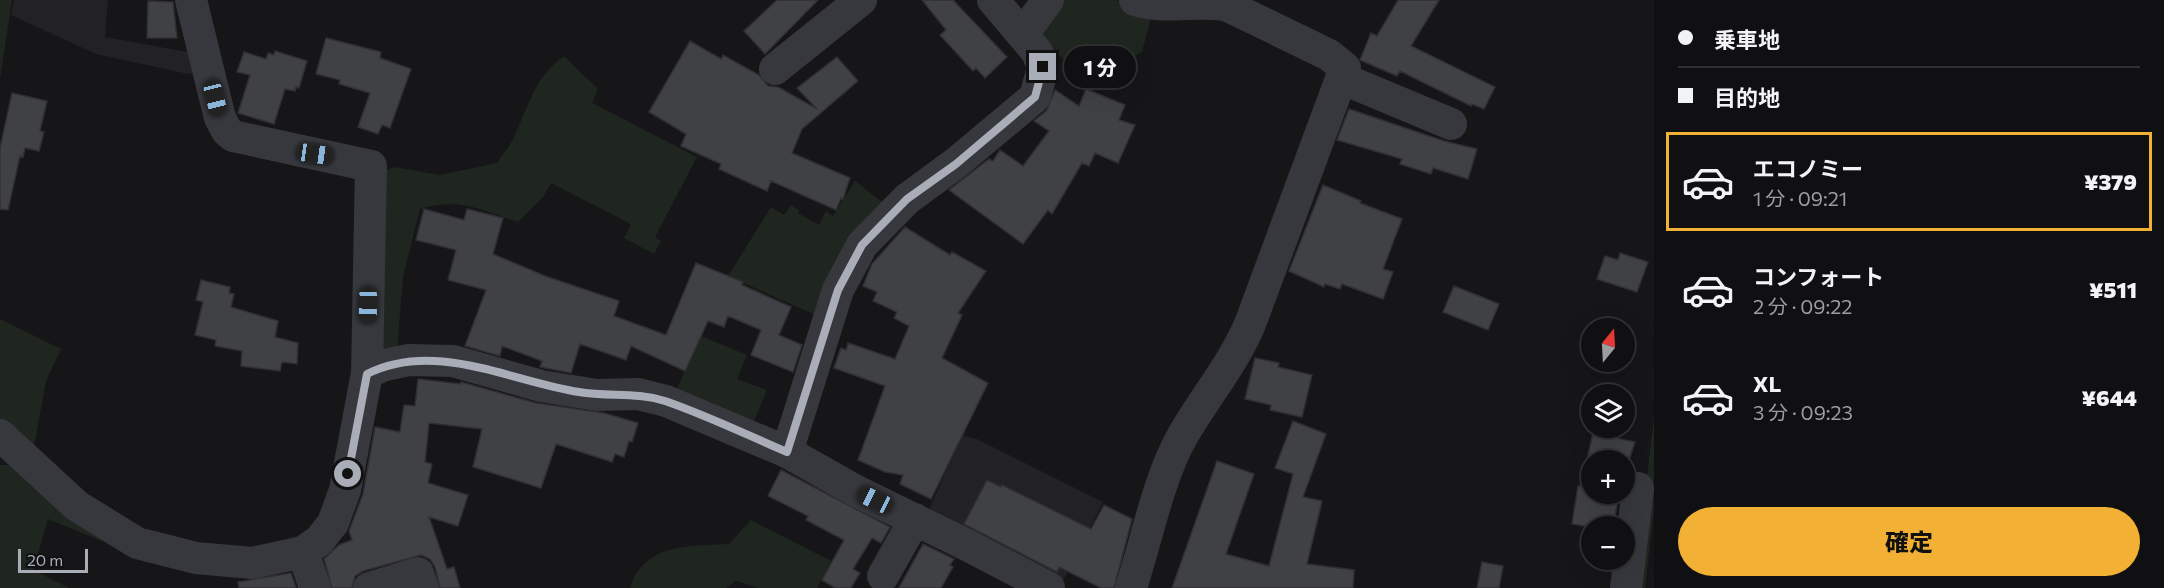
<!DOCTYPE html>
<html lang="ja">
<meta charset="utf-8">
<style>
:root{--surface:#101012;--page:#1e1e20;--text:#f1f3f6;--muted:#9c9d9f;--line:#303032;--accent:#f2b134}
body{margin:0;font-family:Commissioner,"Noto Sans JP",sans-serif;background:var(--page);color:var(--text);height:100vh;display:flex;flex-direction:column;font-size:22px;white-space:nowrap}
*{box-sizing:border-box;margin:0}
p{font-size:20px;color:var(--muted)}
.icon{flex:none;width:33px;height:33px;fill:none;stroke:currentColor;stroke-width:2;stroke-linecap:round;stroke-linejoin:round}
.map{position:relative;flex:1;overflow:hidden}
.panel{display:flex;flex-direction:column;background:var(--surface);width:510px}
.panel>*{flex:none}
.hud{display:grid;align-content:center;height:132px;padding:0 24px;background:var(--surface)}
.needle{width:39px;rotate:18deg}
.fabs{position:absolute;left:1581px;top:318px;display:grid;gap:12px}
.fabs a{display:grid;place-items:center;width:54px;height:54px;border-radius:50%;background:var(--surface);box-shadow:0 6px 24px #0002,0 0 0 2px var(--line);font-size:30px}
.scale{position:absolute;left:18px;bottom:15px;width:70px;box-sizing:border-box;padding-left:6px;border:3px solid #a8adb8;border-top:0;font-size:16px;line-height:21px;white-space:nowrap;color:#a8adb8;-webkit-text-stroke:4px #111113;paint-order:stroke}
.end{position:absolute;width:27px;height:27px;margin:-14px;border:8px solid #a8adb8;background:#111;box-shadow:0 0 0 3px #111}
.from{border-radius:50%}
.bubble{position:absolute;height:42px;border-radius:21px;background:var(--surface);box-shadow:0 6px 24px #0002,0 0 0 2px var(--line);font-size:20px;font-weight:800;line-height:42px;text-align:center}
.car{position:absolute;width:18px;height:36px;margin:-18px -9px;border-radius:8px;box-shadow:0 0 4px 2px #0007;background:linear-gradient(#222 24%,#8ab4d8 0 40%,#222 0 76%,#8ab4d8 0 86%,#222 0)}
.hud b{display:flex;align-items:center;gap:21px;height:57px;font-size:22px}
.hud b+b{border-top:2px solid var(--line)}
.hud i{width:15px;height:15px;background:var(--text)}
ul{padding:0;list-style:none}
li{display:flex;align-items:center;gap:18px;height:99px;margin:0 12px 9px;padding:0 12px;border:3px solid transparent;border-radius:0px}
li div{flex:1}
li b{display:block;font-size:22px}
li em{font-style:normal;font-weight:800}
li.active{border-color:var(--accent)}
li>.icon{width:54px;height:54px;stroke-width:1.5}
.primary-button{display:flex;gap:12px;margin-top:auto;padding:12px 24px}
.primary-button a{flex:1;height:69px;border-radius:36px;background:var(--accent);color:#111;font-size:24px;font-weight:800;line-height:69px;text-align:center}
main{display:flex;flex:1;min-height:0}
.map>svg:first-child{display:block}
.built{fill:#222225}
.green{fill:#1e261f}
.building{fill:#404145;stroke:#303034;stroke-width:1.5}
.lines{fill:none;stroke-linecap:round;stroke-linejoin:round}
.minor{stroke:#37383d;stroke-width:32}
.route{stroke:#a8adb8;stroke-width:8}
</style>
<main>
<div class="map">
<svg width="1654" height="588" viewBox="0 0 1654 588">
<rect width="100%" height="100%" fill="#161618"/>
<path class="built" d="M 14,0 L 108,0 L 105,37 L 188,52 L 200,71 L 188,74 L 96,54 L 11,15 Z
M 962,435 L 977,439 L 1103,502 L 1063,581 L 928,512 Z"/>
<path class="green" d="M 0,0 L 12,0 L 0,79 Z
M 1057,0 L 1115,0 L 1153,10 L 1142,52 L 1094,77 L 1077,71 L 1034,33 Z
M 564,56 L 598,89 L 592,103 L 697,157 L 655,237 L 661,241 L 654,254 L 624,238 L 631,224 L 551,183 L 543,197 L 518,222 C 481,210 460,197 420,209 L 403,277 L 397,351 L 382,352 L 383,172 L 394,167 L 440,175 L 497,163 C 502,155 509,147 513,139 C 528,108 534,77 564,56 Z
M 855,181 L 885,204 L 820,317 L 728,276 L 771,207 L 784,215 L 791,205 L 799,210 L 798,213 L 819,225 L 826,211 L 833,216 Z
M 0,319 L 61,349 L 46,381 L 33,452 L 0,422 Z
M 701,336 L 747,355 L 737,379 L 767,390 L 752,426 L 674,395 Z
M 1654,417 L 1654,509 L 1645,588 L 1634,588 Z
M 0,465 L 17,465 L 106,534 L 102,541 L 48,519 L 33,570 L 69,588 L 0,588 Z
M 751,520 L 831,561 L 817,588 L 759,588 L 736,581 L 726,588 L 630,588 C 644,543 690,546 729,544 Z"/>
<path class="building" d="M 777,0 L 818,0 L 765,54 L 744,31 Z
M 922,0 L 953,0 L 1007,57 L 985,78 L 976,68 L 973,71 L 940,35 L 946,30 Z
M 1398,0 L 1439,0 L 1411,46 L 1495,87 L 1484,109 L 1472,104 L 1471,106 L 1400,71 L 1397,76 L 1360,60 L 1371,33 L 1377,36 Z
M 148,1 L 173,2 L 177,38 L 147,38 Z
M 326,38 L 381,52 L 380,58 L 411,69 L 390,128 L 382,125 L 378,134 L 358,127 L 370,93 L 339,84 L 340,80 L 316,74 Z
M 690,41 L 721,59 L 723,55 L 759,75 L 768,86 L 778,87 L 817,109 L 797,88 L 837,57 L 858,81 L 802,129 L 792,153 L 850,178 L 843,199 L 841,198 L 836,210 L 771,181 L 767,191 L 719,169 L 721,164 L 681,146 L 686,134 L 649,112 Z
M 275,51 L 307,61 L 299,88 L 296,87 L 295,91 L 285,89 L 274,124 L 238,113 L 250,75 L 237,72 L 244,52 L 266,59 L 268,53 L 274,55 Z
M 1086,89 L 1125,105 L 1119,120 L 1135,125 L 1118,163 L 1095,153 L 1089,166 L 1082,163 L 1052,214 L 1048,210 L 1023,244 L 949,190 L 989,159 L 993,161 L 1000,150 L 1023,166 L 1049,131 L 1034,121 L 1047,110 L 1055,90 L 1079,106 Z
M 12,93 L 47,101 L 40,131 L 44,132 L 39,151 L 25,148 L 23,157 L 20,156 L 8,210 L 0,209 L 0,148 Z
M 1349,109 L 1444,141 L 1477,149 L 1468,179 L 1433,168 L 1431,174 L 1400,164 L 1402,159 L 1337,140 Z
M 1323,185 L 1361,201 L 1360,203 L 1402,219 L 1383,269 L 1393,272 L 1383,299 L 1342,284 L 1340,289 L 1325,284 L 1324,287 L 1289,271 Z
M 424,209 L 464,220 L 467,209 L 503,218 L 493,254 L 545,276 L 619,301 L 614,316 L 666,335 L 696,263 L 743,282 L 742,285 L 791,307 L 779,335 L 802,345 L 793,372 L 751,355 L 761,330 L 728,316 L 724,327 L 708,321 L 685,371 L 631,346 L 626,360 L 580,344 L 571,373 L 540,367 L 542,361 L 502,346 L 500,356 L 465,346 L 486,290 L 448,280 L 456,250 L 416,240 Z
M 905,227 L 950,255 L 952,252 L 986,271 L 958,313 L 962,315 L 942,358 L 988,383 L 931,499 L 900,484 L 903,475 L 885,472 L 858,460 L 885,386 L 834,368 L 841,348 L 846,350 L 848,343 L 895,359 L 909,326 L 894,318 L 897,312 L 873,301 L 877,292 L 863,286 L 872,264 Z
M 1620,253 L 1648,262 L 1637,292 L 1597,279 L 1605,256 L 1618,260 Z
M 201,280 L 230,287 L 229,293 L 234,294 L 231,307 L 278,321 L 275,337 L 298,343 L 297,364 L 282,362 L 280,371 L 241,366 L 242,351 L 215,346 L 216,340 L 195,335 L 203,302 L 196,300 Z
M 1454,286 L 1499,304 L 1488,330 L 1443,312 Z
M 1255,358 L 1279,363 L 1278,367 L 1312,375 L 1302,417 L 1270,410 L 1271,405 L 1245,399 Z
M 418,379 L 461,384 L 461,382 L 536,403 L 604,413 L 638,423 L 632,442 L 629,441 L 624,457 L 615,454 L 612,462 L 556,444 L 541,488 L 473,467 L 482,429 L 429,423 L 425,462 L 432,464 L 428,483 L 468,495 L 458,526 L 429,517 L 447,569 L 454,567 L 460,588 L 440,588 L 435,567 L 430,559 L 421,555 L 363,571 L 355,576 L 352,588 L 332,588 L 324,559 L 339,545 L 352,540 L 349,531 L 363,494 L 375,427 L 400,432 L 404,405 L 415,406 Z
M 1293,421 L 1326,434 L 1303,497 L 1322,501 L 1307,564 L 1354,570 L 1353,588 L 1172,588 L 1217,461 L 1254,474 L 1226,554 L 1269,566 L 1293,474 L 1275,468 Z
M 1593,433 L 1635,442 L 1626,469 L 1624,460 L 1592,460 L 1592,494 L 1619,494 L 1614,522 L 1612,521 L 1611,525 L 1591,522 L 1591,527 L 1572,524 L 1578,486 L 1581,486 Z
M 781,470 L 890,527 L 881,543 L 872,538 L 853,569 L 860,573 L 851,588 L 835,588 L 822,580 L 844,540 L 806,520 L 808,516 L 768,496 Z
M 987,480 L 1001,487 L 1002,485 L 1091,529 L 1104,505 L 1132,519 L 1114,588 L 1101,588 L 1059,567 L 1057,572 L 964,524 Z
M 923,544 L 954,559 L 950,565 L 953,567 L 941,588 L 899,588 Z
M 1482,562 L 1503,566 L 1499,588 L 1477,588 Z
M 291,573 L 296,588 L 239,588 L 238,582 Z"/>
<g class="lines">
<path class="minor" d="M 1023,34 L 1048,0
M 775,69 L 861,0
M 1341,78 L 1451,124
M 367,373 L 385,365 L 409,360 L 453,361 L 541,386 L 597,395 L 638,394 L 666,401 L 787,452 L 856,491 L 969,546 L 1049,588
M 0,435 L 77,506 L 137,543 L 196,558 L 252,563 L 303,552 L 319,541 L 333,523 L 345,490 L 367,373 L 371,166 L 233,136 L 227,131 L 220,118 L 191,0
M 787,452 L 838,290 L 862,245 L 907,199 L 956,163 L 1035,97 L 1043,67 L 1037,52 L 993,0
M 303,552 L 315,588
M 883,576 L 915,519
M 369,588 L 418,573 L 423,588
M 1131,588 C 1146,542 1159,476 1183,435 C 1205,397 1233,364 1250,324 L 1345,68 L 1329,55 L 1226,5 C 1195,0 1166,10 1135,0
M 1626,588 L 1638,488"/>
</g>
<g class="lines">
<path class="route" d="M 348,474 L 367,374 C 435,340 510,381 579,392 C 609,397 636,392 665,401 C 706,415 747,435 787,452 L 838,290 L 862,245 L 907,199 L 956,164 L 1035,97 L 1043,67"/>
</g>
</svg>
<div class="fabs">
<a><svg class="needle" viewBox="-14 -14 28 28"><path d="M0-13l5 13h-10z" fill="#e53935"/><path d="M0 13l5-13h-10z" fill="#9c9d9f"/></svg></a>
<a><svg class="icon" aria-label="layers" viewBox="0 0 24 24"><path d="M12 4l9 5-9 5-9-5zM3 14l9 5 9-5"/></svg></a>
<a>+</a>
<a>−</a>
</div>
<div class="scale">20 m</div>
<i class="end from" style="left:348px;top:474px"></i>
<i class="end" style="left:1043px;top:67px"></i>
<div class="bubble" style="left:1064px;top:46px;width:72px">1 分</div>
<i class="car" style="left:215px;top:98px;rotate:166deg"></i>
<i class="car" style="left:315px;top:154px;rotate:98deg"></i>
<i class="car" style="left:368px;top:305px;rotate:181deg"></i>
<i class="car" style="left:875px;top:500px;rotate:296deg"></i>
</div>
<section class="panel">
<div class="hud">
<b><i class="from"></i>乗車地</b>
<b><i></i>目的地</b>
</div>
<ul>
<li class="active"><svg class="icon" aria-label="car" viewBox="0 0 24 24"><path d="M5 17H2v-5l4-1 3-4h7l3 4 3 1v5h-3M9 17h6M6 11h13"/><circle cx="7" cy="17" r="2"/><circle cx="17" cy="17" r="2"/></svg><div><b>エコノミー</b><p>1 分 · 09:21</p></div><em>¥379</em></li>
<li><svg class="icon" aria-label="car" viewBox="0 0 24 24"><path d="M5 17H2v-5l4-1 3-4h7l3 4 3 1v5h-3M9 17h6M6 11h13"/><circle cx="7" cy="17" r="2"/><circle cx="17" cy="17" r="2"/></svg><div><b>コンフォート</b><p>2 分 · 09:22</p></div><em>¥511</em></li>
<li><svg class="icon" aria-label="car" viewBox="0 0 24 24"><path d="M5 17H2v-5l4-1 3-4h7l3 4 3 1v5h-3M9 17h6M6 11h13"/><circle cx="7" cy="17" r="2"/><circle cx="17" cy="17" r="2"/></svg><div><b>XL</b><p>3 分 · 09:23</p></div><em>¥644</em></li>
</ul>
<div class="primary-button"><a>確定</a></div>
</section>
</main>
